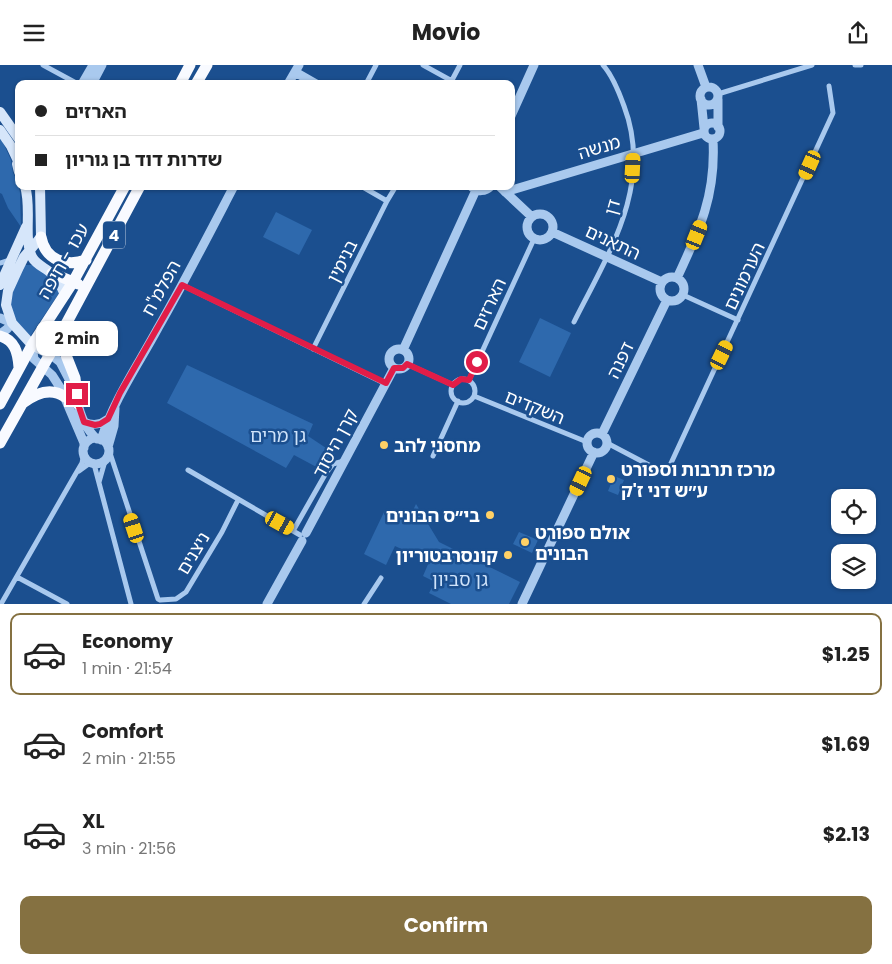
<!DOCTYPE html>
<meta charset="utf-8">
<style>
:root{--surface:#fff;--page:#f2f2f2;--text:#222;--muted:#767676;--line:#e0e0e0;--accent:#857141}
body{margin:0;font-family:Poppins,"Noto Sans Hebrew",sans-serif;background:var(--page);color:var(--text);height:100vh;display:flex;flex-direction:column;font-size:19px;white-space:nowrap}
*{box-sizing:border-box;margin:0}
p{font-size:16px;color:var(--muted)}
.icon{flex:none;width:28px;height:28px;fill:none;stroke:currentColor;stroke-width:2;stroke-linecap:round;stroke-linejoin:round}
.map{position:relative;height:539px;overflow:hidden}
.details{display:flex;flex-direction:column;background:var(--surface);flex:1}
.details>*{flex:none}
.banner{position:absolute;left:15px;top:15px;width:500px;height:110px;border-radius:10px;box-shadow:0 1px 4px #0004;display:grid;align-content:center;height:110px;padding:0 20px;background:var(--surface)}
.tools{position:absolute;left:831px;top:424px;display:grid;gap:10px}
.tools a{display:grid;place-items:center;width:45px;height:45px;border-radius:10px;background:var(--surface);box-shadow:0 1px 4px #0004;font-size:25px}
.end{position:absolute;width:22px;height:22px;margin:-11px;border:6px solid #e11d48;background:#fff;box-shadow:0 0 0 2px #fff}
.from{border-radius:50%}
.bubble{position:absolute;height:35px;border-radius:10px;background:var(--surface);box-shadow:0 1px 4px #0004;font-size:16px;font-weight:700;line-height:35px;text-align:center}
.car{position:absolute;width:15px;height:30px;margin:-15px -8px;border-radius:6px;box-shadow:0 0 4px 1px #0007;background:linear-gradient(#f5c518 24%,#345 0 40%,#f5c518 0 76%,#345 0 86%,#f5c518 0)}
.banner b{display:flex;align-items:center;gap:18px;height:48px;font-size:19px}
.banner b+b{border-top:1px solid var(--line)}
.banner i{width:12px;height:12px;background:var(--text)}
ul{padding:9px 0 0;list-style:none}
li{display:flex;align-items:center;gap:15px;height:82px;margin:0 10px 8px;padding:0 10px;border:2px solid transparent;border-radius:10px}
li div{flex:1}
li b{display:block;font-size:19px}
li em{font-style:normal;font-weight:700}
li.on{border-color:var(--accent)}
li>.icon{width:45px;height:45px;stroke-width:1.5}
.primary-button{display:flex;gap:10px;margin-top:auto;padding:10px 20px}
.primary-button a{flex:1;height:58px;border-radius:10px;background:var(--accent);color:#fff;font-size:20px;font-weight:700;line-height:58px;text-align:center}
header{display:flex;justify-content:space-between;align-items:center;height:65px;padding:0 20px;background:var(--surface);font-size:22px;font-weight:700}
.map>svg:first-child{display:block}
.green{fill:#2e69ad}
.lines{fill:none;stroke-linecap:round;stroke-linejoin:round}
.minor{stroke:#a9c9ee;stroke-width:5}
.tertiary{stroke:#a9c9ee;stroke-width:9}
.secondary{stroke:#d6e6fa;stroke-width:10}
.trunk{stroke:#f8faff;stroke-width:11}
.route{stroke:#e11d48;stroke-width:6}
.poi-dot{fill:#ffd166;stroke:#1b4f8f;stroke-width:2}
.labels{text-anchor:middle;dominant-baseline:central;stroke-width:5;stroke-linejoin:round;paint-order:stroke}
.shield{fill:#1b4f8f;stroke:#bbcadd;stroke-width:1}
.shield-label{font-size:16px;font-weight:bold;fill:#fff}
.street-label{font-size:18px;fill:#fff;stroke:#1b4f8f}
.park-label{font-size:18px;fill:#cfe3fa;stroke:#1b4f8f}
.poi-label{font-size:18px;font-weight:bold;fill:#fff;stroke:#1b4f8f;text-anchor:start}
</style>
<header><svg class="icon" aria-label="menu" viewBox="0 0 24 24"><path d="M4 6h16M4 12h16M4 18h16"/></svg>Movio<svg class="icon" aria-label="share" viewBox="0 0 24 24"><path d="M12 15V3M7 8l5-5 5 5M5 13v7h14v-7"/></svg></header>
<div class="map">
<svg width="892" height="539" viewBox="0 0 892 539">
<rect width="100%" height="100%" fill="#1b4f8f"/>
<path class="green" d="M 0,71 L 11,95 L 13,108 L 18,116 L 20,128 L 21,162 L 8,143 L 2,129 L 0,128 Z
M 276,147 L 312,165 L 299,190 L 263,172 Z
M 25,200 L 33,200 L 52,214 L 59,228 L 29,273 L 11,250 L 10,227 Z
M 540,253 L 571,268 L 550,312 L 519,297 Z
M 187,300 L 313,359 L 308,371 L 335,389 L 324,406 L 294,390 L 286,403 L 167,338 Z
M 614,411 L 624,415 L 618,430 L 608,426 Z
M 416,439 L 439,477 L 520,517 L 509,539 L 451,539 L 429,528 L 435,517 L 423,511 L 429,497 L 395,481 L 386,500 L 364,489 L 385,445 L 408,456 Z
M 519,467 L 538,475 L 532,488 L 513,479 Z"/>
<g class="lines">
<path class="minor" d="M 43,0 L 78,19
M 423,0 L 452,16
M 855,0 L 861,0
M 451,17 L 460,0
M 366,19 L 376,0
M 718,29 L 812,0
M 361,121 L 387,136
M 0,198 L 10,195
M 182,220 L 386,319
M 683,230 L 738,255
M 574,257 C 608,189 654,120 624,41 C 619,27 613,11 603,0
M 313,284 L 387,136 L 396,121
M 407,299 L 453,320
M451 326a12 12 0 1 1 24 0a12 12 0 1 1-24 0Z
M 469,315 L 534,174
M 474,331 L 587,377
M 607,378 L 666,409 L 833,48 L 829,21
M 109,385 L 158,534 L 160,535 L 176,534 L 186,527 L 222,467 L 238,435
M 433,391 L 458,336
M 94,399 L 131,539
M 188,405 L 300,470
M 79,406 L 90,398
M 99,417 L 105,396
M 293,466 L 326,408 L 333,399 L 344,396
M 17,512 L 67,539
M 1,539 L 75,410 L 82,398 L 84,388
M 364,539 L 381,513"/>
<path class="tertiary" d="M 698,0 L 706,22
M 295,7 L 316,19
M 82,19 L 93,0
M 92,19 L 102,0
M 288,19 L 299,0
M700 31a9 9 0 1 1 18 0a9 9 0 1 1-18 0Z
M 701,34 L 704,63
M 718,34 L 718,62
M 511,51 L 534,0
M704 66a8 8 0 1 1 16 0a8 8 0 1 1-16 0Z
M 499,121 L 532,152
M 472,122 C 478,127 485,127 491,121
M 505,127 L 703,68
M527 162a13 13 0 1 1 26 0a13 13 0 1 1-26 0Z
M 552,167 L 662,217
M660 224a12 12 0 1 1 24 0a12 12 0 1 1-24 0Z
M 677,213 C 700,164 716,130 713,75
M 0,253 L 12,258 L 7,264 L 0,269
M 32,280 L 34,294 L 52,310 L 61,324 L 84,378 L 84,383
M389 294a10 10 0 1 1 20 0a10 10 0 1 1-20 0Z
M 403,285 L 476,125
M 50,289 L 60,297 L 72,320
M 77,335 C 80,349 85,364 97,374
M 84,357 C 93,361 100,360 108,354
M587 378a10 10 0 1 1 20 0a10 10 0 1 1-20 0Z
M 602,369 L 667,235
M83 386a13 13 0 1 1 26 0a13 13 0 1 1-26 0Z
M 101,375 C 114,334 138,300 158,263 C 185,216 209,169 234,121
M 108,382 L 114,361 L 115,343
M 306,468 L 394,303
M 267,539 L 302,476
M 522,539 L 594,387"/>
<path class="secondary" d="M 0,47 L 19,74
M 0,65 L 11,81 L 18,96
M 19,95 L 17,99 L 19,107
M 25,121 C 32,144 23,172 32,192 C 37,201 47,203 53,210 C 59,215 62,223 65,230
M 40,121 L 41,172 L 24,192 L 19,202 L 8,226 L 6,240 L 12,258 L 32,280 L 50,289
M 0,220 L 26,162"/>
<path class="trunk" d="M 180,19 L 190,0
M 196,19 L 207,0
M 41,172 C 45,195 66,202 86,195
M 52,208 L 78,219
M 62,269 L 62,280 L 75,313 L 78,339
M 0,271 C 15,275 18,288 19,302
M 23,338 C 36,328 51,322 65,332
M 0,339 L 32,280 L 73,217 L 125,121
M 0,378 L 50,289 L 140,121"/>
</g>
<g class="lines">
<path class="route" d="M 77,329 L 78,339 L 84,357 L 95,360 L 100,359 L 108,354 L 120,328 L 182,220 L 386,318 L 394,303 L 403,303 L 407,299 L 453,320 L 461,314 L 469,315 L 477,297"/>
</g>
<g class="poi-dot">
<circle cx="384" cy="380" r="5"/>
<circle cx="611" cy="414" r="5"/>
<circle cx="490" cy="450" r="5"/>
<circle cx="525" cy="477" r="5"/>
<circle cx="508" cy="490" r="5"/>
</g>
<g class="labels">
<rect class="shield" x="103" y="156.5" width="22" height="27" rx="4"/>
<g class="shield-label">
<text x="114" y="170">4</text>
</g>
<g class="street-label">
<text transform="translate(599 82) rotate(-17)">מנשה</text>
<text transform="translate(612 142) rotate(-74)">דן</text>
<text transform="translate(613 177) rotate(25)">התאנים</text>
<text transform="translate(63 196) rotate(-60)">עכו - חיפה</text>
<text transform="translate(342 196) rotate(-63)">בנימין</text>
<text transform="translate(744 211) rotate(-65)">הערמונים</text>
<text transform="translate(161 223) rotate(-61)">הפלמ"ח</text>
<text transform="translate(489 239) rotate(-65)">הארזים</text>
<text transform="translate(620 295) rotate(-64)">דפנה</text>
<text transform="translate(535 342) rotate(22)">השקדים</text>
<text transform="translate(335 378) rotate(-62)">קרן היסוד</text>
<text transform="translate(193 488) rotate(-59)">ניצנים</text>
</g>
<g class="park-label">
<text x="278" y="370">גן מרים</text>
<text x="460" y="514">גן סביון</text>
</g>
<g class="poi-label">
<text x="394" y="380">מחסני להב</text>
<text x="621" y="404">מרכז תרבות וספורט<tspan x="621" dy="21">ע״ש דני ז'ק</tspan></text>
<text x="480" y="450" text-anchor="end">בי״ס הבונים</text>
<text x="535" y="467">אולם ספורט<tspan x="535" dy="21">הבונים</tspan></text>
<text x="498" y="490" text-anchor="end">קונסרבטוריון</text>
</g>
</g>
</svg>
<div class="tools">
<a><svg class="icon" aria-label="locate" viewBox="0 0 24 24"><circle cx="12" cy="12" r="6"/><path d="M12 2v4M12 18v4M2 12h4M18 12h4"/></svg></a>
<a><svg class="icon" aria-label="layers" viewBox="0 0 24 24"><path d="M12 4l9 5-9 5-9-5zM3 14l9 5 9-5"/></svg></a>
</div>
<i class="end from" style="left:477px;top:297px"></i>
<i class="end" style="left:77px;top:329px"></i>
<div class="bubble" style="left:36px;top:256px;width:82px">2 min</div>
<i class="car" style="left:810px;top:100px;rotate:204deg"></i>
<i class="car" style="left:633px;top:103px;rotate:3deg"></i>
<i class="car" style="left:697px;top:170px;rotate:22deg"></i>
<i class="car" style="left:722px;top:290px;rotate:26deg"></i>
<i class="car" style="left:581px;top:416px;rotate:205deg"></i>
<i class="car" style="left:280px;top:458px;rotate:119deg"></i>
<i class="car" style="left:134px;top:463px;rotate:342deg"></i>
<div class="banner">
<b><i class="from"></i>הארזים</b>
<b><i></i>שדרות דוד בן גוריון</b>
</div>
</div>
<section class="details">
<ul>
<li class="on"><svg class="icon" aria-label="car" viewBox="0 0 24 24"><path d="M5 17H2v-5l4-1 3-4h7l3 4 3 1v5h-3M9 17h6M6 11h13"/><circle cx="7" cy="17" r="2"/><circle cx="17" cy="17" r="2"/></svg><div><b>Economy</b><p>1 min · 21:54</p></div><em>$1.25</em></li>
<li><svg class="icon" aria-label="car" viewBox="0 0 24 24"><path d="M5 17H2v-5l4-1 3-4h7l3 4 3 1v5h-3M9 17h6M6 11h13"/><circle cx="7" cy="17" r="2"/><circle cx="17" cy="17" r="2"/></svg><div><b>Comfort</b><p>2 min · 21:55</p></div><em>$1.69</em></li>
<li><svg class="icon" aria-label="car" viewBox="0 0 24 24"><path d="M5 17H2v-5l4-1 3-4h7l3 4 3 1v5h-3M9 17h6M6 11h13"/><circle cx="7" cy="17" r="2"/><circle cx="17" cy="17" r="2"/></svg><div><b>XL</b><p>3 min · 21:56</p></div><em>$2.13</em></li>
</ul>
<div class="primary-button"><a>Confirm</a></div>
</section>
